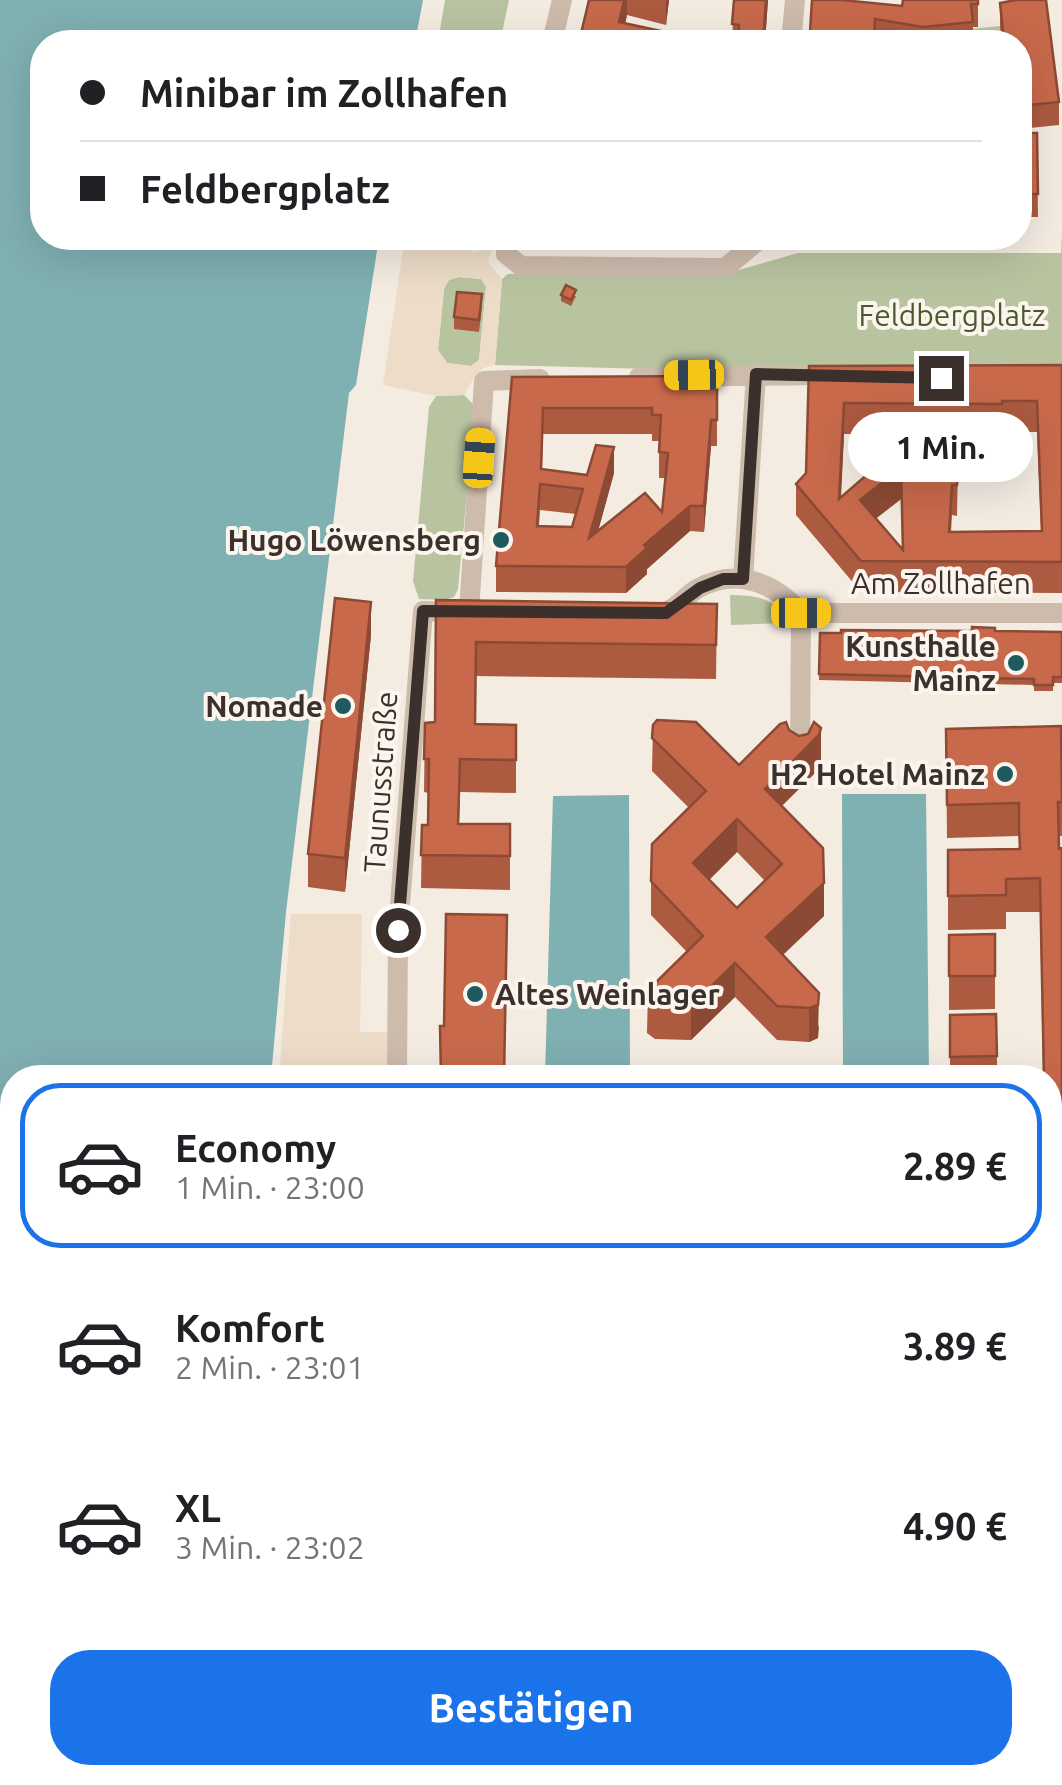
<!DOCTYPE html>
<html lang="de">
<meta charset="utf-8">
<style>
:root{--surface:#fff;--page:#f2f2f2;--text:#202124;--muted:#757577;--line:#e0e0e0;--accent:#1a73e8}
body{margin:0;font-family:Ubuntu,sans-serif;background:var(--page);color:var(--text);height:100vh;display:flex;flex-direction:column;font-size:38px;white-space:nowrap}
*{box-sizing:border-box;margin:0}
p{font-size:32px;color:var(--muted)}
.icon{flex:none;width:55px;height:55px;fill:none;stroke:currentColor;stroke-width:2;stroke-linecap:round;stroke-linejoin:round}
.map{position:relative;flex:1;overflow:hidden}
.details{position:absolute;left:0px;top:1065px;width:1062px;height:720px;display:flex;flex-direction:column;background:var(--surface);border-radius:40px 40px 0 0;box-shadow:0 10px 40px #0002}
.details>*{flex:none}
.guide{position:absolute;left:30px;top:30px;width:1002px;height:220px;border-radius:40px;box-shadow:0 10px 40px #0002;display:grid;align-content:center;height:220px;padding:0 50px;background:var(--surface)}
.end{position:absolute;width:45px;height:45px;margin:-22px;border:12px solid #3b302b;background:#fff;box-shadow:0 0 0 5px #fff}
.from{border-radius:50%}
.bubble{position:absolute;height:70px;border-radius:35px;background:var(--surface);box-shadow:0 10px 40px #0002;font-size:32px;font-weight:600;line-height:70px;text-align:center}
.car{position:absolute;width:30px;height:60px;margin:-30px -15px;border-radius:12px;box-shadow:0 0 8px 2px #0007;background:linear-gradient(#f5c518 24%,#345 0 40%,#f5c518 0 76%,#345 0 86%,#f5c518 0)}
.guide b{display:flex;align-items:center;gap:35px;height:95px;font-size:38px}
.guide b+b{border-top:2px solid var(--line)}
.guide i{width:25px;height:25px;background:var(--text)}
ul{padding:18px 0 0;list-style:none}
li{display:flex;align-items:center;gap:30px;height:165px;margin:0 20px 15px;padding:0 30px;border:5px solid transparent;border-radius:40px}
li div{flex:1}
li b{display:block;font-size:38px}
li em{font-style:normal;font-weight:600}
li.current{border-color:var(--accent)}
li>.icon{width:90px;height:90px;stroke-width:1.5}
.cta{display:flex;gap:20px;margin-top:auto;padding:20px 50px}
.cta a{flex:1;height:115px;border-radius:40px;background:var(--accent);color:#fff;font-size:40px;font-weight:600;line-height:115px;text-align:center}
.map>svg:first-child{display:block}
.green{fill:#b8c4a0}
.plaza{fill:#ecdcc8;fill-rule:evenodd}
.water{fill:#7fb0b2}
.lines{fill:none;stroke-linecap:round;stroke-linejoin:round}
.minor{stroke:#cdbbac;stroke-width:20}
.wall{fill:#ac5a40;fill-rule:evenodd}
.shaded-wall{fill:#8c4a34}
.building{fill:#c8694b;stroke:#8c4a34;stroke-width:2.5;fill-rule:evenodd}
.route{stroke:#3b302b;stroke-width:12}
.poi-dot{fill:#1f5a5e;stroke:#fbf5ee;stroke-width:4}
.labels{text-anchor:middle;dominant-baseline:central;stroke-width:8;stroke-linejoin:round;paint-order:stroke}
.park-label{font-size:30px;fill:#4a5a2e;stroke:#fbf5ee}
.poi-label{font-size:30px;font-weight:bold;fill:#3b302b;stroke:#fbf5ee;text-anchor:end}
.street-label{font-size:30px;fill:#3b302b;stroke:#fbf5ee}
</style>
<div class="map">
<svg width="1062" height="1785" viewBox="0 0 1062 1785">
<rect width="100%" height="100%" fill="#f4ebe1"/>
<path class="green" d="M 445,0 L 509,0 L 500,42 L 438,42 Z
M 1000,26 L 1001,42 L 973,42 L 971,29 Z
M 1062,233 L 1062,380 L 495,365 L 502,279 L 508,274 L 739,270 L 798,253 L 1061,253 Z
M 459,277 L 481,279 L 486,287 L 479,360 L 471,366 L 447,363 L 438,350 L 444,289 L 449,280 Z
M 464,395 L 475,406 L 458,589 L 454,597 L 445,600 L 419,599 L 413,581 L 429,407 L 436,396 Z
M 730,595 C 750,595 772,597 784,614 L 783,623 L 731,625 Z"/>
<path class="plaza" d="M 413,238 L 458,238 L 462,245 L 474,252 L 493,246 L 488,262 L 502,279 L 495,365 L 483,368 L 475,376 L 464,395 L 436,396 L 383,385 L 404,243 L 411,243 ZM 459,277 L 481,279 L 486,287 L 479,360 L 471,366 L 447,363 L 438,350 L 444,289 L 449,280 Z
M 291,914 L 362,914 L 360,1032 L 397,1032 L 397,1077 L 279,1078 Z
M 232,1773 L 232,1772 L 278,1773 L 264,1785 L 231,1785 Z"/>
<path class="water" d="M 0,0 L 423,0 L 415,42 L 42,42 L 42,238 L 379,238 L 356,385 L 349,393 L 286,912 L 271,1077 L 12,1078 L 12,1772 L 230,1773 L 230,1785 L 0,1785 Z
M 842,794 L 926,794 L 929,1077 L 843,1077 Z
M 629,795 L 630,1077 L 545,1077 L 553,796 Z
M 313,1772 L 877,1772 L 877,1773 L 863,1785 L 299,1785 Z"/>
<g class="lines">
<path class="minor" d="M 552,42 L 562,0
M 791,42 L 795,0
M 507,238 L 506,254 L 521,266 L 725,268 L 761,238
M 639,377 L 834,375
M 743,579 L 756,374
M 469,612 L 484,381 L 540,379
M 658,613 C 673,613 684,597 697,589 C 735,567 774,582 801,613 L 1062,613
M 800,756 L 801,613
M 397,1078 L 398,930 L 423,611 L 464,613
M 1050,1704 L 1062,1681
M 952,1772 L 952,1785"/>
</g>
<path class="wall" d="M 589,0 L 669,0 L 666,25 L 627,15 L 625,23 L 661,42 L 579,42 Z
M 734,0 L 768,0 L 765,42 L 732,42 Z
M 978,0 L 978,27 L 973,27 L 973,42 L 810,42 L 810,32 L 902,6 Z
M 1013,0 L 1046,0 L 1059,102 L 1059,125 L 1020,129 L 1020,42 L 1001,42 L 1000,26 L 1000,3 L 1013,1 Z
M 1020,133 L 1037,133 L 1038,217 L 1020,217 Z
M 561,295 L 576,296 L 571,306 L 561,301 Z
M 482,306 L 479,332 L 454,329 L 454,317 Z
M 1062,365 L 1062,593 L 861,592 L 796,515 L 796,484 L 806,473 L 809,366 ZM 1002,432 L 1037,432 L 1041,531 L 951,532 L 952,515 L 957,516 L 958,464 L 841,498 L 844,434 L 1002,435 ZM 901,499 L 902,549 L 875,519 Z
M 717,376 L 717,446 L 711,446 L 704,532 L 690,531 L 647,569 L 647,574 L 626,593 L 496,592 L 496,566 L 512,377 ZM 543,434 L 652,434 L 652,441 L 659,441 L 659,478 L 666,478 L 662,512 L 598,531 L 614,473 L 587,475 L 542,469 ZM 540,510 L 576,514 L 572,527 L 539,526 Z
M 436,600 L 717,604 L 716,679 L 476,676 L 475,724 L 516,725 L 516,793 L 460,792 L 459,824 L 510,824 L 510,890 L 421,888 L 422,825 L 428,825 L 429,793 L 424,792 L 425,723 L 435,722 Z
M 995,631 L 1062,632 L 1062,683 L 1053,683 L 1053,691 L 1034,691 L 1034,685 L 819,680 L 820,633 Z
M 371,635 L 345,892 L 308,887 L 308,854 Z
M 653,725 L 739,765 L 789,730 L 821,762 L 819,769 L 782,806 L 824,916 L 783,955 L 819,1027 L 818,1038 L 809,1042 L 777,1040 L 735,997 L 691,1040 L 655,1039 L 647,1033 L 648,990 L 687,952 L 651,915 L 651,881 L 689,808 L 652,771 ZM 737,852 L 765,881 L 737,908 L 709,880 Z
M 946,729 L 1062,772 L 1062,836 L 1059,836 L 1059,849 L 1062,848 L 1062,1172 L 1050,1172 L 1050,1078 L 1043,1078 L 1040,912 L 1006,912 L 1006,929 L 948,930 L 948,850 L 1019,849 L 1019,836 L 947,838 Z
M 995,934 L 995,1009 L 949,1010 L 949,935 Z
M 950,1015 L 997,1056 L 997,1078 L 950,1078 Z
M 1050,1191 L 1062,1191 L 1062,1620 L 1050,1620 L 1050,1571 L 1054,1571 L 1050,1414 Z"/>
<path class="shaded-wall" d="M 624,0 L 627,0 L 627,15 L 622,38 L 619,22 Z
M 666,0 L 669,0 L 666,25 Z
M 766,0 L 768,0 L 765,42 L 763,42 Z
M 844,403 L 844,434 L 839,530 L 839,499 Z
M 711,420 L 711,446 L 704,532 L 704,506 Z
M 614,447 L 614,473 L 589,564 L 589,538 Z
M 901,468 L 901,499 L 860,531 L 860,500 Z
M 690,506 L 690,531 L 647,569 L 647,574 L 626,593 L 626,567 L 644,545 Z
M 371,602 L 371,635 L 345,892 L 345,858 Z
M 821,728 L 821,762 L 819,769 L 765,822 L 765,789 Z
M 737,819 L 737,852 L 693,896 L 693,863 Z
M 824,883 L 824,916 L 766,970 L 766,937 Z
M 735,963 L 735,997 L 691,1040 L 691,1006 Z
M 819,993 L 818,1038 L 809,1042 L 809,1008 Z"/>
<path class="building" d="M 589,0 L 624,0 L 619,22 L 661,31 L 660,42 L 641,42 L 618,38 L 617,42 L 579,42 Z
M 734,0 L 766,0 L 763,42 L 737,42 L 739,25 L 732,24 Z
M 812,0 L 842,0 L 902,6 L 903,0 L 978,0 L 978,4 L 971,4 L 973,22 L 923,27 L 875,19 L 874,38 L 810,32 Z
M 1016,0 L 1046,0 L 1059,102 L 1020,106 L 1020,42 L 1004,42 L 1000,3 Z
M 1020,133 L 1037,133 L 1038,194 L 1020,194 Z
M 566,285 L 576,290 L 571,300 L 561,295 Z
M 457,292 L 482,294 L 479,320 L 454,317 Z
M 1062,365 L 1062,562 L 861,561 L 796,484 L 806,473 L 809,366 ZM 1002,401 L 1037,401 L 1042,531 L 949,532 L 952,485 L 957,485 L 958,464 L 877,466 L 839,499 L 844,403 L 1002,404 ZM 901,468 L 903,550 L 860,500 Z
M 717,376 L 717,420 L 711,420 L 704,506 L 690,506 L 644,545 L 647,548 L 626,567 L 496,566 L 512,377 ZM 543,408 L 652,408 L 652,415 L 661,415 L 659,452 L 668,453 L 662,512 L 645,493 L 589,538 L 614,447 L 596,445 L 587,475 L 541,469 ZM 540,484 L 583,489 L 572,527 L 537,526 Z
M 335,598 L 371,602 L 345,858 L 308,854 Z
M 436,600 L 717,604 L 716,645 L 476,642 L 475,724 L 516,725 L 516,760 L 460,759 L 458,824 L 510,824 L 510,856 L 421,855 L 422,825 L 428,825 L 429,759 L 424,759 L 425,723 L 435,722 Z
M 972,627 L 995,628 L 995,631 L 1062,632 L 1062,677 L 1053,677 L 1053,685 L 1034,685 L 1034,679 L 819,674 L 820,633 L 841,633 L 841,630 L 972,631 Z
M 657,720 L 696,722 L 739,765 L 780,724 L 786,722 L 789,730 L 799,736 L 808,734 L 814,722 L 821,728 L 819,735 L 765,789 L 823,848 L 824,883 L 766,937 L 819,993 L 818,1005 L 809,1008 L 777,1006 L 735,963 L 691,1006 L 655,1006 L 647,999 L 648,990 L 703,936 L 651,881 L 652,844 L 706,791 L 652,738 L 653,725 ZM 737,819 L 782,864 L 737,908 L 693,863 Z
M 1061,726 L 1062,802 L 1058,802 L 1059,849 L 1062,848 L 1062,1138 L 1050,1138 L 1050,1078 L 1044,1078 L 1040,878 L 1006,879 L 1006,895 L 948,896 L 948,850 L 1020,849 L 1019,827 L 1019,803 L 947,805 L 946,729 Z
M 446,914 L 507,915 L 504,1078 L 441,1078 L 440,1026 L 444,1026 Z
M 995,934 L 995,976 L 949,976 L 949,935 Z
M 996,1014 L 997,1056 L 950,1057 L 950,1015 Z
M 1050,1191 L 1062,1191 L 1062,1586 L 1050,1587 L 1050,1571 L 1054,1571 L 1050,1380 Z
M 1050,1706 L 1062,1706 L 1062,1785 L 974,1785 L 973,1772 L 1050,1772 Z"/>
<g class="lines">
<path class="route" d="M 398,930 L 423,611 L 666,613 L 700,588 L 723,579 L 743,579 L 756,374 L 941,378"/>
</g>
<g class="poi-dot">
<circle cx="501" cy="540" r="10"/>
<circle cx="1016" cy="663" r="10"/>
<circle cx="343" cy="706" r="10"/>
<circle cx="1005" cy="774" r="10"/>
<circle cx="475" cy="994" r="10"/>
</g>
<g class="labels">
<g class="park-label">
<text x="952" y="315">Feldbergplatz</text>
</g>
<g class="poi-label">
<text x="481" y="540">Hugo Löwensberg</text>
<text x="996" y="646">Kunsthalle<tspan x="996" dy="34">Mainz</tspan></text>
<text x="323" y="706">Nomade</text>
<text x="985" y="774">H2 Hotel Mainz</text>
<text x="495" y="994" text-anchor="start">Altes Weinlager</text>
</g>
<g class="street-label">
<text x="941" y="583">Am Zollhafen</text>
<text transform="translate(380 782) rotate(-86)">Taunusstraße</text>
</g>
</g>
</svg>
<i class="end from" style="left:398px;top:930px"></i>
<i class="end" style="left:941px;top:378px"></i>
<div class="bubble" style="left:848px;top:412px;width:185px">1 Min.</div>
<i class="car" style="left:694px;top:375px;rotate:269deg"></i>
<i class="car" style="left:479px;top:458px;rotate:4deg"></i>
<i class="car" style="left:801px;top:613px;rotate:90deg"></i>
<div class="guide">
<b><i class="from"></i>Minibar im Zollhafen</b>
<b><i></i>Feldbergplatz</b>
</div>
<section class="details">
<ul>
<li class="current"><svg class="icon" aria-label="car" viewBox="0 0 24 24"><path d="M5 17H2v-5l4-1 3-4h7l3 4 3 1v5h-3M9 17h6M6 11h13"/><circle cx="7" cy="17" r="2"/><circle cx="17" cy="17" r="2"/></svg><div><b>Economy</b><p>1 Min. · 23:00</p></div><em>2.89 €</em></li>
<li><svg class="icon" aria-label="car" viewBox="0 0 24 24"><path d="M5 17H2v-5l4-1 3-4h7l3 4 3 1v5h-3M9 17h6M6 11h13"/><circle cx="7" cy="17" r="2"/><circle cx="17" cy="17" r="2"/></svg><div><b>Komfort</b><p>2 Min. · 23:01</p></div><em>3.89 €</em></li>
<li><svg class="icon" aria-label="car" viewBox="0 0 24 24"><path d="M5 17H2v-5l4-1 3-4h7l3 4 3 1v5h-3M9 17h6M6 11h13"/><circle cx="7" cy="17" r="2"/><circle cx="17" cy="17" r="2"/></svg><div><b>XL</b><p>3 Min. · 23:02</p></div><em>4.90 €</em></li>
</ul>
<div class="cta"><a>Bestätigen</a></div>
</section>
</div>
